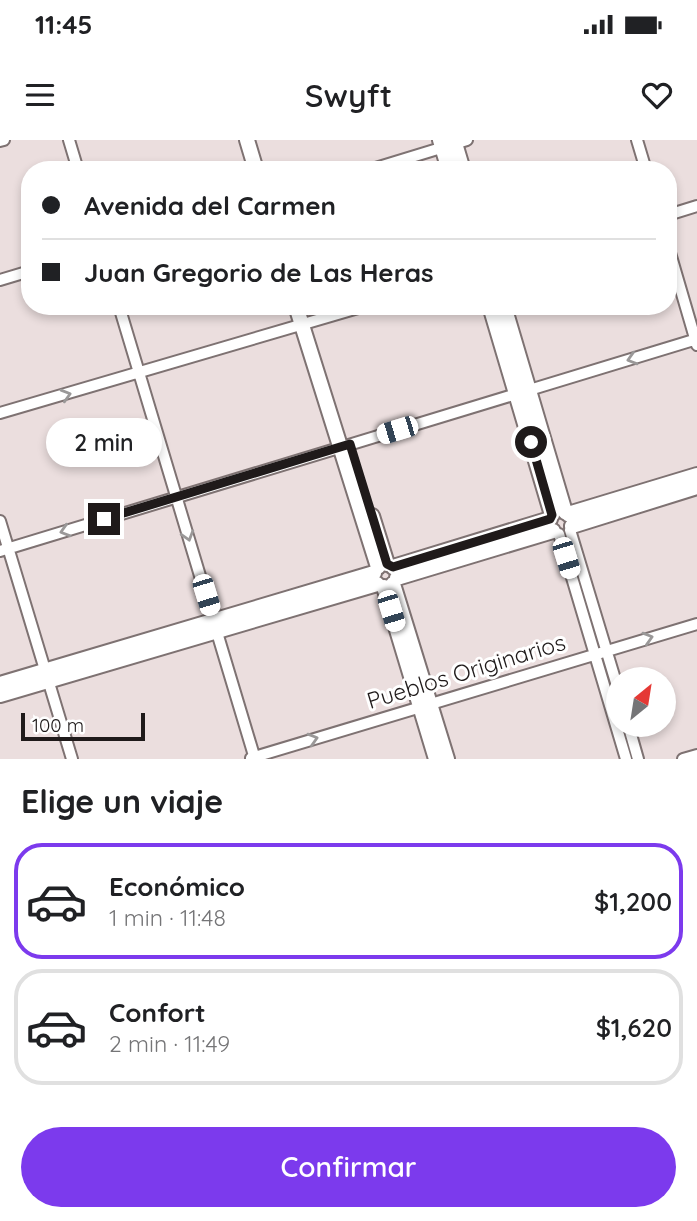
<!DOCTYPE html>
<html lang="es">
<meta charset="utf-8">
<style>
:root{--surface:#fff;--page:#f6f6f6;--text:#202124;--muted:#757577;--line:#e0e0e0;--accent:#7c3aed}
body{margin:0;font-family:Quicksand,sans-serif;background:var(--page);color:var(--text);height:100vh;display:flex;flex-direction:column;font-size:26px;white-space:nowrap}
*{box-sizing:border-box;margin:0}
p{font-size:23px;color:var(--muted)}
.icon{flex:none;width:38px;height:38px;fill:none;stroke:currentColor;stroke-width:2;stroke-linecap:round;stroke-linejoin:round}
.map{position:relative;height:619px;overflow:hidden}
.side{display:flex;flex-direction:column;background:var(--surface);flex:1}
.side>*{flex:none}
.top-card{position:absolute;left:21px;top:21px;width:656px;height:154px;border-radius:28px;box-shadow:0 4px 10px #0003;display:grid;align-content:center;height:154px;padding:0 21px;background:var(--surface)}
.needle{width:46px;rotate:30deg}
.fabs{position:absolute;left:606px;top:527px;display:grid;gap:14px}
.fabs a{display:grid;place-items:center;width:70px;height:70px;border-radius:50%;background:var(--surface);box-shadow:0 4px 10px #0003;font-size:35px}
.scale{position:absolute;left:21px;bottom:18px;width:124px;box-sizing:border-box;padding-left:7px;border:4px solid #1f1a1a;border-top:0;font-size:19px;line-height:24px;white-space:nowrap;color:#1f1a1a;-webkit-text-stroke:5px #fff;paint-order:stroke}
.end{position:absolute;width:32px;height:32px;margin:-16px;border:9px solid #1f1a1a;background:#fff;box-shadow:0 0 0 4px #fff}
.from{border-radius:50%}
.bubble{position:absolute;height:49px;border-radius:24px;background:var(--surface);box-shadow:0 4px 10px #0003;font-size:23px;font-weight:600;line-height:49px;text-align:center}
.car{position:absolute;width:21px;height:42px;margin:-21px -10px;border-radius:9px;box-shadow:0 0 5px 2px #0007;background:linear-gradient(#fff 24%,#345 0 40%,#fff 0 76%,#345 0 86%,#fff 0)}
.top-card b{display:flex;align-items:center;gap:24px;height:66px;font-size:26px}
.top-card b+b{border-top:2px solid var(--line)}
.top-card i{width:18px;height:18px;background:var(--text)}
ul{padding:0;list-style:none}
li{display:flex;align-items:center;gap:21px;height:116px;margin:0 14px 10px;padding:0 7px;border:4px solid var(--line);border-radius:28px}
li div{flex:1}
li b{display:block;font-size:26px}
li em{font-style:normal;font-weight:600}
li.selected{border-color:var(--accent)}
li>.icon{width:63px;height:63px;stroke-width:1.5}
h2{padding:0 21px;font-size:32px;line-height:84px}
.button{display:flex;gap:14px;margin-top:auto;padding:14px 21px}
.button a{flex:1;height:80px;border-radius:42px;background:var(--accent);color:#fff;font-size:28px;font-weight:600;line-height:80px;text-align:center}
.status{display:flex;justify-content:space-between;align-items:center;height:49px;padding:0 35px;background:var(--surface);direction:ltr}
.status svg{height:19px;fill:currentColor}
header{display:flex;justify-content:space-between;align-items:center;height:91px;padding:0 21px;background:var(--surface);font-size:32px;font-weight:600}
.map>svg:first-child{display:block}
.lines{fill:none;stroke-linecap:round;stroke-linejoin:round}
.minor-casing{stroke:#7e7272;stroke-width:14}
.major-casing{stroke:#7e7272;stroke-width:18}
.minor{stroke:#fff;stroke-width:10}
.major{stroke:#fff;stroke-width:14}
.oneway{stroke:#9a9898}
.route{stroke:#1f1a1a;stroke-width:9}
.labels{text-anchor:middle;dominant-baseline:central;stroke-width:6;stroke-linejoin:round;paint-order:stroke}
.street-label{font-size:23px;fill:#1f1a1a;stroke:#fff}
</style>
<div class="status"><b>11:45</b><svg viewBox="0 0 49 12"><path d="M0 12V9h3v3zM5 12V6h3v6zM10 12V3h3v9zM15 12V0h3v12zM26 1h20v11H26zM47 4h2v5h-2z"/></svg></div>
<header><svg class="icon" aria-label="menu" viewBox="0 0 24 24"><path d="M4 6h16M4 12h16M4 18h16"/></svg>Swyft<svg class="icon" aria-label="heart" viewBox="0 0 24 24"><path d="M12 20l-8-8c-3-5 5-10 8-4 3-6 11-1 8 4z"/></svg></header>
<div class="map">
<svg width="697" height="619" viewBox="0 0 697 619">
<rect width="100%" height="100%" fill="#ebdede"/>
<g class="lines">
<g class="minor-casing">
<path id="minor" d="M 69,0 L 78,30
M 637,0 L 646,30
M 0,1 L 4,0
M 369,30 L 467,0
M 668,75 L 697,66
M 668,106 L 697,205
M 0,140 L 30,131
M 119,166 L 255,619
M 0,273 L 365,166
M 0,381 L 72,619
M 570,390 L 618,549
M 559,394 L 626,619
M 0,411 L 697,199
M 628,584 L 638,619
M 251,618 L 697,484
M 683,619 L 697,615"/>
</g>
<g class="major-casing">
<path id="major" d="M 247,0 L 256,30
M 440,0 L 449,30
M 454,0 L 463,30
M 296,166 L 378,427
M 490,166 L 552,375
M 504,166 L 565,372
M 568,374 L 697,335
M 372,376 L 387,424
M 572,386 L 697,347
M 393,427 L 550,379
M 397,438 L 553,391
M 393,444 L 447,619
M 384,447 L 436,619
M 0,544 L 374,433
M 0,555 L 377,444"/>
</g>
<use href="#minor" class="minor"/>
<use href="#major" class="major"/>
</g>
<defs><path id="oneway-chevron" d="M-2-3.5L2.5 0L-2 3.5" fill="none" stroke-width="1.6" stroke-linecap="round" stroke-linejoin="round" transform="scale(1.75)"/></defs>
<g class="oneway">
<use href="#oneway-chevron" transform="translate(632 219) rotate(163)"/>
<use href="#oneway-chevron" transform="translate(66 255) rotate(-16)"/>
<use href="#oneway-chevron" transform="translate(65 391) rotate(163)"/>
<use href="#oneway-chevron" transform="translate(188 396) rotate(73)"/>
<use href="#oneway-chevron" transform="translate(648 498) rotate(-17)"/>
<use href="#oneway-chevron" transform="translate(313 599) rotate(-17)"/>
</g>
<g class="lines">
<path class="route" d="M 104,379 L 350,304 L 387,424 L 393,427 L 550,379 L 552,375 L 531,302"/>
</g>
<g class="labels">
<g class="street-label">
<text transform="translate(466 531) rotate(-17)">Pueblos Originarios</text>
</g>
</g>
</svg>
<div class="fabs">
<a><svg class="needle" viewBox="-14 -14 28 28"><path d="M0-13l5 13h-10z" fill="#e53935"/><path d="M0 13l5-13h-10z" fill="#757577"/></svg></a>
</div>
<div class="scale">100 m</div>
<i class="end from" style="left:531px;top:302px"></i>
<i class="end" style="left:104px;top:379px"></i>
<div class="bubble" style="left:46px;top:278px;width:116px">2 min</div>
<i class="car" style="left:397px;top:290px;rotate:253deg"></i>
<i class="car" style="left:566px;top:418px;rotate:163deg"></i>
<i class="car" style="left:206px;top:455px;rotate:163deg"></i>
<i class="car" style="left:391px;top:471px;rotate:163deg"></i>
<div class="top-card">
<b><i class="from"></i>Avenida del Carmen</b>
<b><i></i>Juan Gregorio de Las Heras</b>
</div>
</div>
<section class="side">
<h2>Elige un viaje</h2>
<ul>
<li class="selected"><svg class="icon" aria-label="car" viewBox="0 0 24 24"><path d="M5 17H2v-5l4-1 3-4h7l3 4 3 1v5h-3M9 17h6M6 11h13"/><circle cx="7" cy="17" r="2"/><circle cx="17" cy="17" r="2"/></svg><div><b>Económico</b><p>1 min · 11:48</p></div><em>$1,200</em></li>
<li><svg class="icon" aria-label="car" viewBox="0 0 24 24"><path d="M5 17H2v-5l4-1 3-4h7l3 4 3 1v5h-3M9 17h6M6 11h13"/><circle cx="7" cy="17" r="2"/><circle cx="17" cy="17" r="2"/></svg><div><b>Confort</b><p>2 min · 11:49</p></div><em>$1,620</em></li>
</ul>
<div class="button"><a>Confirmar</a></div>
</section>
